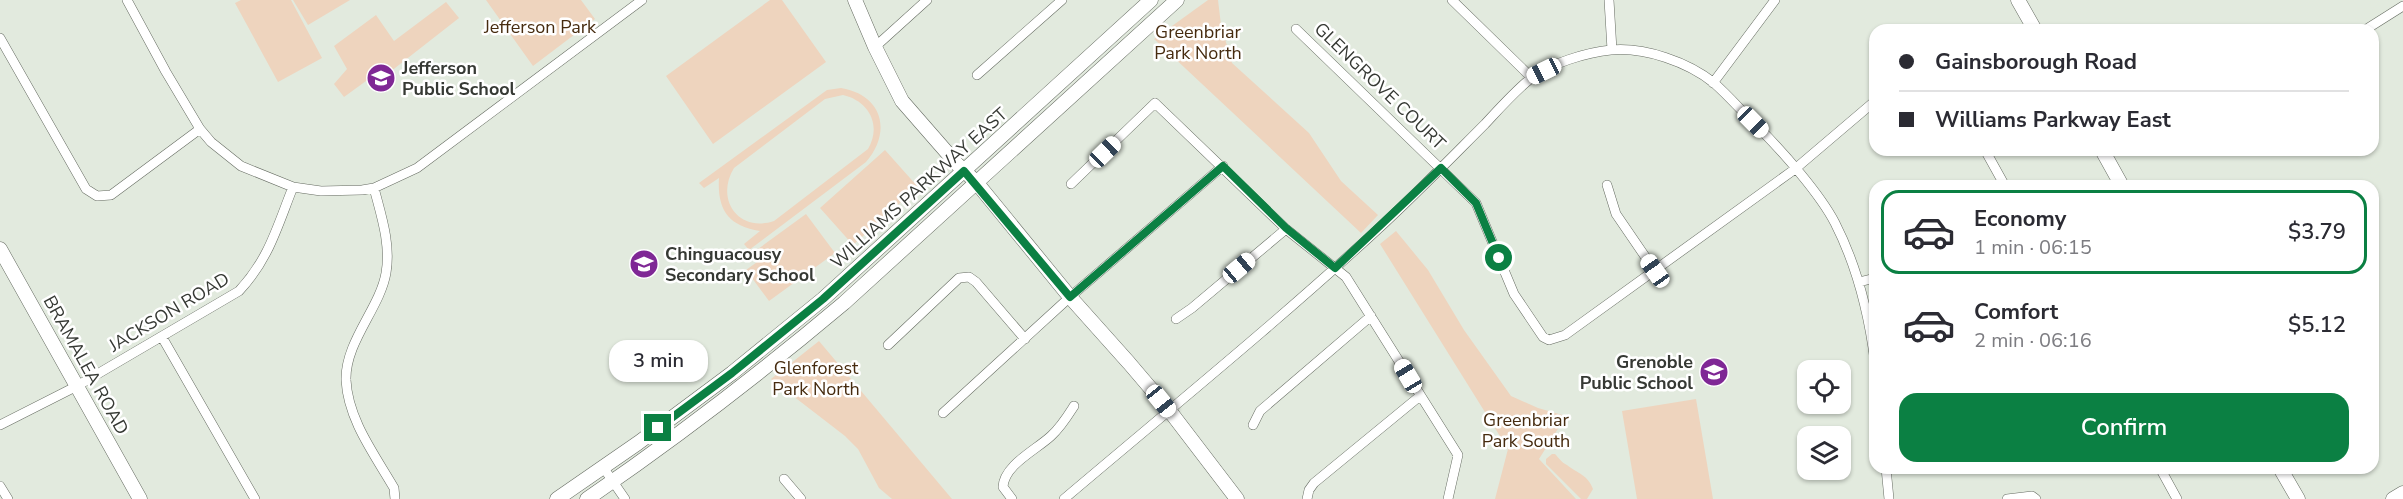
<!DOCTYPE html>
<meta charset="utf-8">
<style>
:root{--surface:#fff;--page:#f2f2f3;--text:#2b2b33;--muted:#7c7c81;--line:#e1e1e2;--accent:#0b8043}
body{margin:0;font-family:"Nunito Sans",sans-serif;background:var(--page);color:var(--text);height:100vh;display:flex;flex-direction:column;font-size:22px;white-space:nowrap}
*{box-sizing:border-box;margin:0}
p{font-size:20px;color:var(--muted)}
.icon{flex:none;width:33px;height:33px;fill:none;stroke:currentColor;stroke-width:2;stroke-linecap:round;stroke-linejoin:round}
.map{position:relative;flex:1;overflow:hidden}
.details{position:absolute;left:1869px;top:180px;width:510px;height:294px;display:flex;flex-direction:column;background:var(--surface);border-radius:18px;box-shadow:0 2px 4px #0004}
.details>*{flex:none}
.guide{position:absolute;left:1869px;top:24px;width:510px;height:132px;border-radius:18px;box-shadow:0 2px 4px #0004;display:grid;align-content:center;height:132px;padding:0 30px;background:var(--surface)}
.controls{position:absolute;left:1797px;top:360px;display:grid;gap:12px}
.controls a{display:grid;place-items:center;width:54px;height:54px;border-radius:12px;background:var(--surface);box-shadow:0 2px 4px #0004;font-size:30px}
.end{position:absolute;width:27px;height:27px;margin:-14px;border:8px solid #0b8043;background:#fff;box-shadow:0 0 0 3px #fff}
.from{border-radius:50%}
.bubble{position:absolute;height:42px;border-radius:18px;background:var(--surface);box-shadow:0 2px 4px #0004;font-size:20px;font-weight:600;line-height:42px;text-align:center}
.car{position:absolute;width:18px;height:36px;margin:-18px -9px;border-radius:8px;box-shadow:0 0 4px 2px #0007;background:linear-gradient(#fff 24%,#345 0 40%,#fff 0 76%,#345 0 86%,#fff 0)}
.guide b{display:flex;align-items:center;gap:21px;height:57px;font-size:22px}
.guide b+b{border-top:2px solid var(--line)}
.guide i{width:15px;height:15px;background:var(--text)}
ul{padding:10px 0 0;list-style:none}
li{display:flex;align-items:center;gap:18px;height:84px;margin:0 12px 9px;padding:0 18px;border:3px solid transparent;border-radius:18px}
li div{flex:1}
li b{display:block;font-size:22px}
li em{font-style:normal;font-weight:600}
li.active{border-color:var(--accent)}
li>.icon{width:54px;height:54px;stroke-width:1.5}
.primary-button{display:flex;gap:12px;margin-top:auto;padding:12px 30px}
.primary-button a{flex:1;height:69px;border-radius:18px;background:var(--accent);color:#fff;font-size:24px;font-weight:600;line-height:69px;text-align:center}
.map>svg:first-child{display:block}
.green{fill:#eed4be;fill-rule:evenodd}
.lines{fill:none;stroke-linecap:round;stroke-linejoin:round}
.street-casing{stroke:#656b61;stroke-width:10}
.secondary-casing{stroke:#656b61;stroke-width:15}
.street{stroke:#fff;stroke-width:9}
.secondary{stroke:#fff;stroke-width:14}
.route{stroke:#0b8043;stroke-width:8}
.labels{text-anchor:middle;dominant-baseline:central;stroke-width:5;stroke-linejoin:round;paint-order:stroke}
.park-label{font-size:18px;fill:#462b0f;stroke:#fff}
.poi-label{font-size:18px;font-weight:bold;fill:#363934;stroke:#fff;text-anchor:start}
.street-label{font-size:18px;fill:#363934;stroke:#fff}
</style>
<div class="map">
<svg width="2403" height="499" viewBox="0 0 2403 499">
<rect width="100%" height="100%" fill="#e2eade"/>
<path class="green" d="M 241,0 L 291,0 L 322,58 L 278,82 L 235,3 Z
M 293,0 L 350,0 L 308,25 Z
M 486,0 L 581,0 L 595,19 L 533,66 Z
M 770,0 L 782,0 L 826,62 L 713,144 L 666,76 Z
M 1208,0 L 1218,0 L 1221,25 L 1232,63 L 1309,133 L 1341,181 L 1378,215 L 1361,233 L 1154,39 Z
M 446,2 L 459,18 L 381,79 L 377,73 L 344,97 L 334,84 L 347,69 L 334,46 L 376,15 L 394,41 Z
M 841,88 C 883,95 892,132 866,162 L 749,250 L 744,244 L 760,231 C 728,226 717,209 719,178 L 704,188 L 699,183 L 827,90 ZM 843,95 C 869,101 882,125 868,149 L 774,221 C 738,233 715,199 734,168 L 825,99 Z
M 885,150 L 918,187 L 853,245 L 820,208 Z
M 806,214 L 835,253 L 769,301 L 746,270 L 764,257 L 758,249 Z
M 1396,231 L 1428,270 L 1464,330 L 1511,396 L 1538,408 L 1566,416 L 1539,459 L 1576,499 L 1495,499 L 1508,449 L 1380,244 Z
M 819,341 L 952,499 L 892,499 L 879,488 L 858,449 L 845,436 L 771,379 Z
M 1696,399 L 1713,499 L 1637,499 L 1622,411 Z
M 1552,454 L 1555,454 C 1559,458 1562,463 1567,465 C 1577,473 1588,475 1593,489 L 1587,499 L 1581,499 L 1546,464 L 1546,459 Z"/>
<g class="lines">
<g class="street-casing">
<path id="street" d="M 127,0 L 166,72 L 200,129 L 211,142 L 241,166 L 293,187 L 321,191 L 362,190 L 374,188 L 417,168 L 642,0
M 1452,0 L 1531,77
M 1609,0 L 1612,50
M 1296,29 L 1476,203 L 1514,294 L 1543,337 L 1549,340 L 1565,335 L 1795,169 L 1875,101
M 2365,30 L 2403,6
M 0,38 L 86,189 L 97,196 L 111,195 L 200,129
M 875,47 L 927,0
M 977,75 L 1062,0
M 1713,83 L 1775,0
M 1985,150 L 2005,186
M 1071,184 L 1155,103 L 1286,229 L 1346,277 L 1458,455 L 1448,499
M 1607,185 L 1616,214 L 1655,271
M 374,188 C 381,215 391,244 386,273 C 380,308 345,342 346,380 C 348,420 375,455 394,488 L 395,499
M 1859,282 L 1875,278
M 1176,319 L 1192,308 L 1286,229
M 162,337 L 255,499
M 888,345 L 959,278 L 969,277 L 976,282 L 1025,339
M 943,413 L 1070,297 L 1223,166
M 0,425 L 77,386 L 239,291 C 269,259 277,227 293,187
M 1253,425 L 1260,411 L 1371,316
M 603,467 L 625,499
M 1886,468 L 1889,499
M 2160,468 L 2177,499
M 784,479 L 801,499
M 0,486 L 8,499
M 1012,499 L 1003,487 C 1004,465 1036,450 1051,436 C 1061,427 1067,417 1074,406
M 1064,499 C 1169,410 1276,323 1377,230 C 1414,196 1449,160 1485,124 C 1499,109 1514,92 1530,79 C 1548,64 1588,52 1611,50 C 1645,47 1688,62 1714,83 C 1730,97 1744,114 1759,128 C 1783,152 1820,194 1835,223 C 1857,266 1869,315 1875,362
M 1307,499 L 1309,490 L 1314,483 L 1420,396
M 2007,499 L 2032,496 L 2036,499"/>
</g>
<g class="secondary-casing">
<path id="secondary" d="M 855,0 L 875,47 L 902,101 L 957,164 L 976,182 L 1070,297 L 1129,363 L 1169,410 L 1237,499
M 2018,0 L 2035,30
M 2102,150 L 2122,186
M 0,249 L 140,499
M 2280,468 L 2298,499
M 557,499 L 638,443 L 732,373 L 823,299 L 1151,0
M 587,499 C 676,438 762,372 844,303 L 1177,0
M 2393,499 L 2403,493"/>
</g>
<use href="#street" class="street"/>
<use href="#secondary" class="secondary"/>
</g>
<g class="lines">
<path class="route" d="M 658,428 L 732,373 L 823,299 L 964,171 L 1070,297 L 1223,166 L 1286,228 L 1335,268 L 1441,168 L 1476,203 L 1499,258"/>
</g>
<defs>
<g id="school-disc" transform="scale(1.5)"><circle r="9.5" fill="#7f2795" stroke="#fff"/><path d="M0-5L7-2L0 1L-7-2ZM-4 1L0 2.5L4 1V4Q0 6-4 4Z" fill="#fff"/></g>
</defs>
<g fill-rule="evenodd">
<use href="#school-disc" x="381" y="78"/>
<use href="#school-disc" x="644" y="264"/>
<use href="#school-disc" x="1714" y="372"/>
</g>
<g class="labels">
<g class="park-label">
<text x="540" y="27">Jefferson Park</text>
<text x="1198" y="32">Greenbriar<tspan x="1198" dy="21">Park North</tspan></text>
<text x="816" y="368">Glenforest<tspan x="816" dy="21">Park North</tspan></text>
<text x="1526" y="420">Greenbriar<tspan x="1526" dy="21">Park South</tspan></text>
</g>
<g class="poi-label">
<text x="402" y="68">Jefferson<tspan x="402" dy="21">Public School</tspan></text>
<text x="665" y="254">Chinguacousy<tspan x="665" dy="21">Secondary School</tspan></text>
<text x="1693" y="362" text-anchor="end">Grenoble<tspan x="1693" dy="21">Public School</tspan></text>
</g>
<g class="street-label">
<text transform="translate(1380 86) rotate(44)">GLENGROVE COURT</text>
<text transform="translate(919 188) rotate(-42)">WILLIAMS PARKWAY EAST</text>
<text transform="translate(169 312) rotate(-31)">JACKSON ROAD</text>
<text transform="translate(86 365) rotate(61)">BRAMALEA ROAD</text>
</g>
</g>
</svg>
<div class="controls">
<a><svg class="icon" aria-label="locate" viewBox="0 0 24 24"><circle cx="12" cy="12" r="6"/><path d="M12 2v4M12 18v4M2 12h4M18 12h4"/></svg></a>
<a><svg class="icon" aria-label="layers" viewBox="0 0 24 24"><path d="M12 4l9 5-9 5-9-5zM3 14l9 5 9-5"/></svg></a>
</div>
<i class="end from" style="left:1499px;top:258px"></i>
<i class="end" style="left:658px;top:428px"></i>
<div class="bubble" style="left:609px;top:340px;width:99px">3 min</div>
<i class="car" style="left:1544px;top:71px;rotate:244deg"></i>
<i class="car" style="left:1753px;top:122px;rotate:135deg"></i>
<i class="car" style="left:1105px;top:152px;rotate:46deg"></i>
<i class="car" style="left:1239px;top:268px;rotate:50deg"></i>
<i class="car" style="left:1655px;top:271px;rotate:325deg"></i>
<i class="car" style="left:1408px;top:376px;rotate:329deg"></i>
<i class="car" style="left:1161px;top:401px;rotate:141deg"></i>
<div class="guide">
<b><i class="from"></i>Gainsborough Road</b>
<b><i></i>Williams Parkway East</b>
</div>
<section class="details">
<ul>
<li class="active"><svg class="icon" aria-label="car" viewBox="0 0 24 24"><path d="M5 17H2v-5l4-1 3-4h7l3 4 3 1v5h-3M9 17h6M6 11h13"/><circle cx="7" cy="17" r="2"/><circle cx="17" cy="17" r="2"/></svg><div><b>Economy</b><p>1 min · 06:15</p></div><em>$3.79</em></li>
<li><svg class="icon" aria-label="car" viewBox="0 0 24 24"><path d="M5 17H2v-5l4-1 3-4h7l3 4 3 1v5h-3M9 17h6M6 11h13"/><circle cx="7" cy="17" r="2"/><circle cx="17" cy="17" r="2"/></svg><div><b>Comfort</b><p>2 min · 06:16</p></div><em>$5.12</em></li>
</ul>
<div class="primary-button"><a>Confirm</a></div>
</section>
</div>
